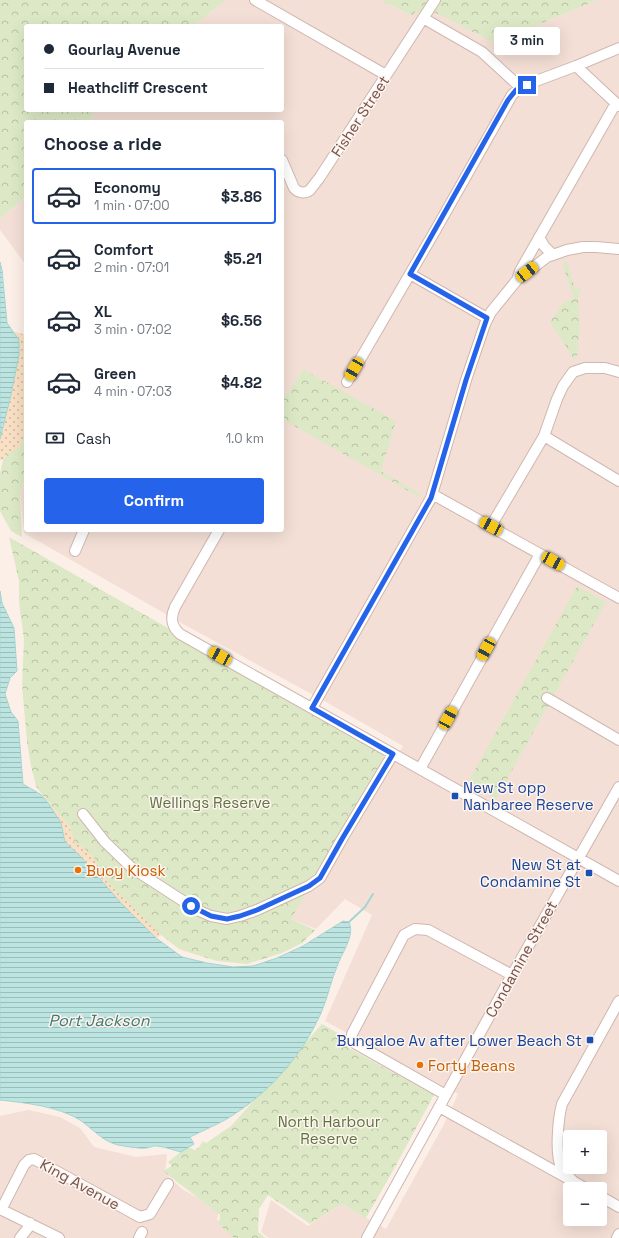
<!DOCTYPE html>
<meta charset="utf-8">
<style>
:root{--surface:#fff;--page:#f2f2f3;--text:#1f2937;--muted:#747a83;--line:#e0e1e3;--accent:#2563eb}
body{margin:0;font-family:"Space Grotesk",sans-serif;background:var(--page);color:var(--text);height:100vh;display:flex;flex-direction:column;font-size:15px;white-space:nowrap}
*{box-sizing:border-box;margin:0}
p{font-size:13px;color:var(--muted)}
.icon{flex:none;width:22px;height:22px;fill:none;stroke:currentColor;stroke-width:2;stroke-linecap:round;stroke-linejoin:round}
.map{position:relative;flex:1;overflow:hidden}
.sheet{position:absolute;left:24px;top:120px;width:260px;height:412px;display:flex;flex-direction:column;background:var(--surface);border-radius:4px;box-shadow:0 4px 16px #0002}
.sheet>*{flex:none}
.banner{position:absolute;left:24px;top:24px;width:260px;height:88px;border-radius:4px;box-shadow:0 4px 16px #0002;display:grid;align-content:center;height:88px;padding:0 20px;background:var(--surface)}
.buttons{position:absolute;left:563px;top:1130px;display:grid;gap:8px}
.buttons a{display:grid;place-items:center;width:44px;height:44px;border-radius:4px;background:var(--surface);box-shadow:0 4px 16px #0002;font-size:20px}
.end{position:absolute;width:18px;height:18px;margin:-9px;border:5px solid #2563eb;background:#fff;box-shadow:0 0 0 2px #fff}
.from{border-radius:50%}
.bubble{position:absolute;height:28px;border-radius:4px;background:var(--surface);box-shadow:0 4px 16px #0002;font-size:13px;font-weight:700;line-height:28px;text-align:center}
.car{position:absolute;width:12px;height:24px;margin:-12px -6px;border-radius:5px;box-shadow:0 0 3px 1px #0007;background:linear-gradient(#f5c518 24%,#345 0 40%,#f5c518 0 76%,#345 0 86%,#f5c518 0)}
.banner b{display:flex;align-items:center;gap:14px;height:38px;font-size:15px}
.banner b+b{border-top:1px solid var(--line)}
.banner i{width:10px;height:10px;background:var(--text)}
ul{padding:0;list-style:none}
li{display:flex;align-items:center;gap:12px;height:56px;margin:0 8px 6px;padding:0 12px;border:2px solid transparent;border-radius:4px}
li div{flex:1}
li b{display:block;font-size:15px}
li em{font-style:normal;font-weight:700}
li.on{border-color:var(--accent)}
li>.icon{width:36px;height:36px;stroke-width:1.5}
h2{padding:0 20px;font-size:18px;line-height:48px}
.pay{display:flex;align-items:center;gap:10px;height:44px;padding:0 20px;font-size:15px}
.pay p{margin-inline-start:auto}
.action{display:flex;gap:8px;margin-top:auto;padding:8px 20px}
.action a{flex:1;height:46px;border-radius:4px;background:var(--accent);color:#fff;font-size:16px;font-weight:700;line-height:46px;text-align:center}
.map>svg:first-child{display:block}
.residential{fill:#f3dfd6;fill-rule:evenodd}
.forest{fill:url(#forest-crowns)}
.sand{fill:url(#sand-dots)}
.pitch{fill:#dde9c6}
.water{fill:url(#water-rules);stroke:#a3d6d2}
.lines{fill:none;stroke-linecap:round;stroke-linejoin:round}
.stream{stroke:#a3d6d2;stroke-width:2}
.minor-casing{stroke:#cfb7b0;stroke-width:12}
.minor{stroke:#fff;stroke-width:10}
.route{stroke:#2563eb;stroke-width:5}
.transit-dot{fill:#1a4fb4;stroke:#fef4ee;stroke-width:1.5}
.food-dot{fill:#e8710a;stroke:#fef4ee;stroke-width:1.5}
.labels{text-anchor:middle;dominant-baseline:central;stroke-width:3;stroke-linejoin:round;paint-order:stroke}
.street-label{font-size:15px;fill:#75514c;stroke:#fef4ee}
.transit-label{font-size:15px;fill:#164399;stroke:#fef4ee;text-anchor:end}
.park-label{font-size:15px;fill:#5d7441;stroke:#fef4ee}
.food-label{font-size:15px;fill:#c56008;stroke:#fef4ee;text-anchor:start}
.water-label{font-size:16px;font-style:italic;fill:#407975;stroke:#fef4ee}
</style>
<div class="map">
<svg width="619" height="1238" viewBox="0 0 619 1238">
<defs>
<pattern id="forest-crowns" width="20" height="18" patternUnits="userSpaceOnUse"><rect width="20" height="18" fill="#dde9c6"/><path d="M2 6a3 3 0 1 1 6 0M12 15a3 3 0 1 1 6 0" fill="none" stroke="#b8bfa3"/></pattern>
<pattern id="sand-dots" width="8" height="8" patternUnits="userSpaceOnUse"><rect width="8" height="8" fill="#f9e0c4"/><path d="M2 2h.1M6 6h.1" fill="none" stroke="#ceb8a1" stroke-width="1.8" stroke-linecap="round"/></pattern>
<pattern id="water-rules" width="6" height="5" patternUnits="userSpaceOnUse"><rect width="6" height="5" fill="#bce5e1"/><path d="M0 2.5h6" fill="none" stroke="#9dbcb9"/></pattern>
</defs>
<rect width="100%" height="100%" fill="#fcefe7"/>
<path class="residential" d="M 226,0 L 380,0 L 412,16 L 420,4 L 494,43 L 598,0 L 619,0 L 619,1238 L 269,1238 L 261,1232 L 271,1200 L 308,1226 L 342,1204 L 386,1229 L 443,1126 L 458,1094 L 325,1021 L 372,915 L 345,899 L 316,929 L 271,911 L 321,884 L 403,746 L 328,703 L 185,625 L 24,533 L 20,492 L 26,479 L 26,530 L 282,530 L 282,122 L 89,122 L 96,110 L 282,110 L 282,26 L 194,26 ZM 570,1137 L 600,1137 L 600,1167 L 570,1167 ZM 570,1189 L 600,1189 L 600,1219 L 570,1219 Z
M 26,196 L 26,265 L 0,230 L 0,219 Z
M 28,1110 L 60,1117 L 80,1128 L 94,1147 L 136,1157 L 167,1154 L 165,1173 L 182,1189 L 219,1210 L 217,1220 L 239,1235 L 238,1238 L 0,1238 L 0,1116 Z"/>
<path class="forest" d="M 0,0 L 226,0 L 194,26 L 26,26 L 26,110 L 96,110 L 89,122 L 26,122 L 26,196 L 0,219 Z
M 380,0 L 598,0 L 494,43 L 426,8 L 421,15 L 416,11 L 412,16 Z
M 567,262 L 575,289 L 581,288 L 578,298 L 580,324 L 577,357 L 574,359 L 550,322 L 565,301 L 574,299 L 562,263 Z
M 303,369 L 396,421 L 381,471 L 420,494 L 419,497 L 282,419 L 282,398 L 289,392 Z
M 26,430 L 26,478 L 20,492 L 22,537 L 11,531 L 0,511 L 0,474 L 3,460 Z
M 9,537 L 386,753 L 348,822 L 291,919 L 315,930 L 302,943 L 282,953 L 247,964 L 217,961 L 191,953 L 179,949 L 161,935 L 145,920 L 111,886 L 74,842 L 69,826 L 43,796 L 36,786 L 31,766 L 27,742 L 22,685 L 24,639 L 19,603 L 19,581 Z
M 577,586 L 606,602 L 496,799 L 468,782 Z
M 322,1024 L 345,1037 L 347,1047 L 434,1095 L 394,1169 L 366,1218 L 342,1204 L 310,1224 L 268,1195 L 259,1209 L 258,1232 L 266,1238 L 234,1238 L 219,1224 L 220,1215 L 163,1171 L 172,1166 L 168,1162 L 187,1147 L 195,1150 L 199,1147 L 203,1141 L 206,1143 L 231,1126 Z"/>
<path class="sand" d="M 13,332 L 21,333 L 25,336 L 24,342 L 26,346 L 26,430 L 20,448 L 8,453 L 3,460 L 0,460 L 0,439 L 11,395 L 19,355 L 19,340 Z
M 43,796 L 69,826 L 74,842 L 84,848 L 95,859 L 101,873 L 111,886 L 161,935 L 156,938 L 86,879 L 39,800 Z"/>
<path class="pitch" d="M 334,1083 L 348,1091 L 340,1104 L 326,1097 Z"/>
<path class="water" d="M 0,262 L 2,270 L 7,323 L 19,340 L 19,355 L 11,395 L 0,439 Z
M 0,591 L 2,603 L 14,628 L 17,671 L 10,678 L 5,694 L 11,712 L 18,721 L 23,784 L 40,794 L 48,803 L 61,823 L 65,842 L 80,856 L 120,902 L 156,938 L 182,957 L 207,963 L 233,967 L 253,966 L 277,958 L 303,946 L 343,921 L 349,922 C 355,935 343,951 338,964 C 331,980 328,997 321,1013 C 301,1058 267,1095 225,1120 C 214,1126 202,1131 190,1137 L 194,1144 L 181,1152 C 173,1150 166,1147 157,1146 C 153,1145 150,1148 146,1148 C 139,1149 125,1146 118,1145 C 102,1141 93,1129 80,1120 C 57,1106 26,1103 0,1100 Z"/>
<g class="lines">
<path class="stream" d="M 349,922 L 365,907 L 373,894"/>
<g class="minor-casing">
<path id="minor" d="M 255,0 L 386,75
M 423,18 L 482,52 L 520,87
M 576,66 L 619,106
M 282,160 L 294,188 C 298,193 305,194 310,190 L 320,177 L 435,0
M 539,237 L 544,246 L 552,254
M 410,274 L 487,318
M 517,280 L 520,271 L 616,103
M 347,382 L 435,231 L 512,95 L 520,87 L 576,66 L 619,48
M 544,436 L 619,481
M 432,494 L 619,598
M 491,526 L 544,436 L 557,399 L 563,386 L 573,372 L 585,368 L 605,368 L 619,372
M 219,530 L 175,607 C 170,618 171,626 180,634 L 619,881
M 75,551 L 84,530
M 547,698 L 619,740
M 312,708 L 431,498 L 466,380 L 485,324 L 491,312 L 517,280 L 547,257 L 567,250 L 583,247 L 596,247 L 619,249
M 420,769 L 540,554
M 83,814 L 105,842 L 132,868 L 197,910 L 211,916 L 227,919 L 240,916 L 257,910 L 309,886 L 320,878 L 342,839 L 393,754
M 446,1095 L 356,1044 L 352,1040 L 352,1034 L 404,935 L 415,929 L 428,930 L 512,975
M 439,1107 L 587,1189
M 573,1181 C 569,1177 564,1172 561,1167 C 555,1153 558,1119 562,1104 L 619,1001
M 600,1196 L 619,1207
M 0,1209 L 59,1238
M 1,1210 L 24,1165 L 29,1160 L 34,1159 L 140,1217 L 150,1214 L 168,1184
M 20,1238 L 28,1228 L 30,1223
M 139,1238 L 142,1232
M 367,1238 L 512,975 L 619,787
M 617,1238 L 619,1234"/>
</g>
<use href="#minor" class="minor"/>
</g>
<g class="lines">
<path class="route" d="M 191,906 L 211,916 L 227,919 L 240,916 L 257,910 L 309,886 L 320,878 L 342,839 L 393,754 L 312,708 L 431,498 L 466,380 L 487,318 L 410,274 L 508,100 L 516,90 L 527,85"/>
</g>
<g class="transit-dot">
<rect x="451" y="792" width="8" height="8" rx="2"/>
<rect x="585" y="869" width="8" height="8" rx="2"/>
<rect x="586" y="1036" width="8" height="8" rx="2"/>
</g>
<g class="food-dot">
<circle cx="78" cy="870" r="4"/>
<circle cx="420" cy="1065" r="4"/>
</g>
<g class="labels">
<g class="street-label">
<text transform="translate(360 116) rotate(-57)">Fisher Street</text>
<text transform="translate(521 959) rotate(-61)">Condamine Street</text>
<text transform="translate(80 1184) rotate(29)">King Avenue</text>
</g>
<g class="transit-label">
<text x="463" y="787" text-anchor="start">New St opp<tspan x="463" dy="17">Nanbaree Reserve</tspan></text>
<text x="581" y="864">New St at<tspan x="581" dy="17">Condamine St</tspan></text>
<text x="582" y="1040">Bungaloe Av after Lower Beach St</text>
</g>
<g class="park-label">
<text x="210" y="802">Wellings Reserve</text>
<text x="329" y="1121">North Harbour<tspan x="329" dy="17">Reserve</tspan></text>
</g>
<g class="food-label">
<text x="86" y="870">Buoy Kiosk</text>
<text x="428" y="1065">Forty Beans</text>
</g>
<g class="water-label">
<text x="99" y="1020">Port Jackson</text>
</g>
</g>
</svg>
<div class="buttons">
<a>+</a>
<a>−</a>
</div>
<i class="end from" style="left:191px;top:906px"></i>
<i class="end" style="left:527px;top:85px"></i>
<div class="bubble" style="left:494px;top:27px;width:66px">3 min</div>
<i class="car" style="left:527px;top:272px;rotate:52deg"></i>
<i class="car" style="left:354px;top:369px;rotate:210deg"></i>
<i class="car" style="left:491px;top:526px;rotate:299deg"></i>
<i class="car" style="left:553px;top:561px;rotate:119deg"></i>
<i class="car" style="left:486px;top:649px;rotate:209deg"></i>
<i class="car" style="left:220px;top:656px;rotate:299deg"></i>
<i class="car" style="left:448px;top:718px;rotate:29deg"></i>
<div class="banner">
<b><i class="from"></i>Gourlay Avenue</b>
<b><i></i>Heathcliff Crescent</b>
</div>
<section class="sheet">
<h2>Choose a ride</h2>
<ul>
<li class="on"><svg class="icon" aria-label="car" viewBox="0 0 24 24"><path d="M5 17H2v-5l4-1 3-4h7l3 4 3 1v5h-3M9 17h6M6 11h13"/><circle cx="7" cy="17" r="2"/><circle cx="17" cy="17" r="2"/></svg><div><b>Economy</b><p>1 min · 07:00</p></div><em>$3.86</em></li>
<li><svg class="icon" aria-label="car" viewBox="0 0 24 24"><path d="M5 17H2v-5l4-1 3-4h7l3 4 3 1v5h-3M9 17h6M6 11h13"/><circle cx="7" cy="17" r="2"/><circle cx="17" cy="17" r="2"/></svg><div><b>Comfort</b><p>2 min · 07:01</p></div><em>$5.21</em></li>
<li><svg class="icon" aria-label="car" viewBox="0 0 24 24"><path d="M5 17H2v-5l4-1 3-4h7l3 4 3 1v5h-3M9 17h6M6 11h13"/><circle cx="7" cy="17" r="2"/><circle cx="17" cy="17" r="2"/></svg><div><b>XL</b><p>3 min · 07:02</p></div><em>$6.56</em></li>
<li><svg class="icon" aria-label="car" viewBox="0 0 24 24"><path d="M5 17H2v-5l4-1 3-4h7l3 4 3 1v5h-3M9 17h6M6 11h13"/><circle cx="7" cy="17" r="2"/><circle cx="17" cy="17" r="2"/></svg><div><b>Green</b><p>4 min · 07:03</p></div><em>$4.82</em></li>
</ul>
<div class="pay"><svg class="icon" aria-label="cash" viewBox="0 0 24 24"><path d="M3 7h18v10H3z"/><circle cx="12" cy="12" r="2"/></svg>Cash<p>1.0 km</p></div>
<div class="action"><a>Confirm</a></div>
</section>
</div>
